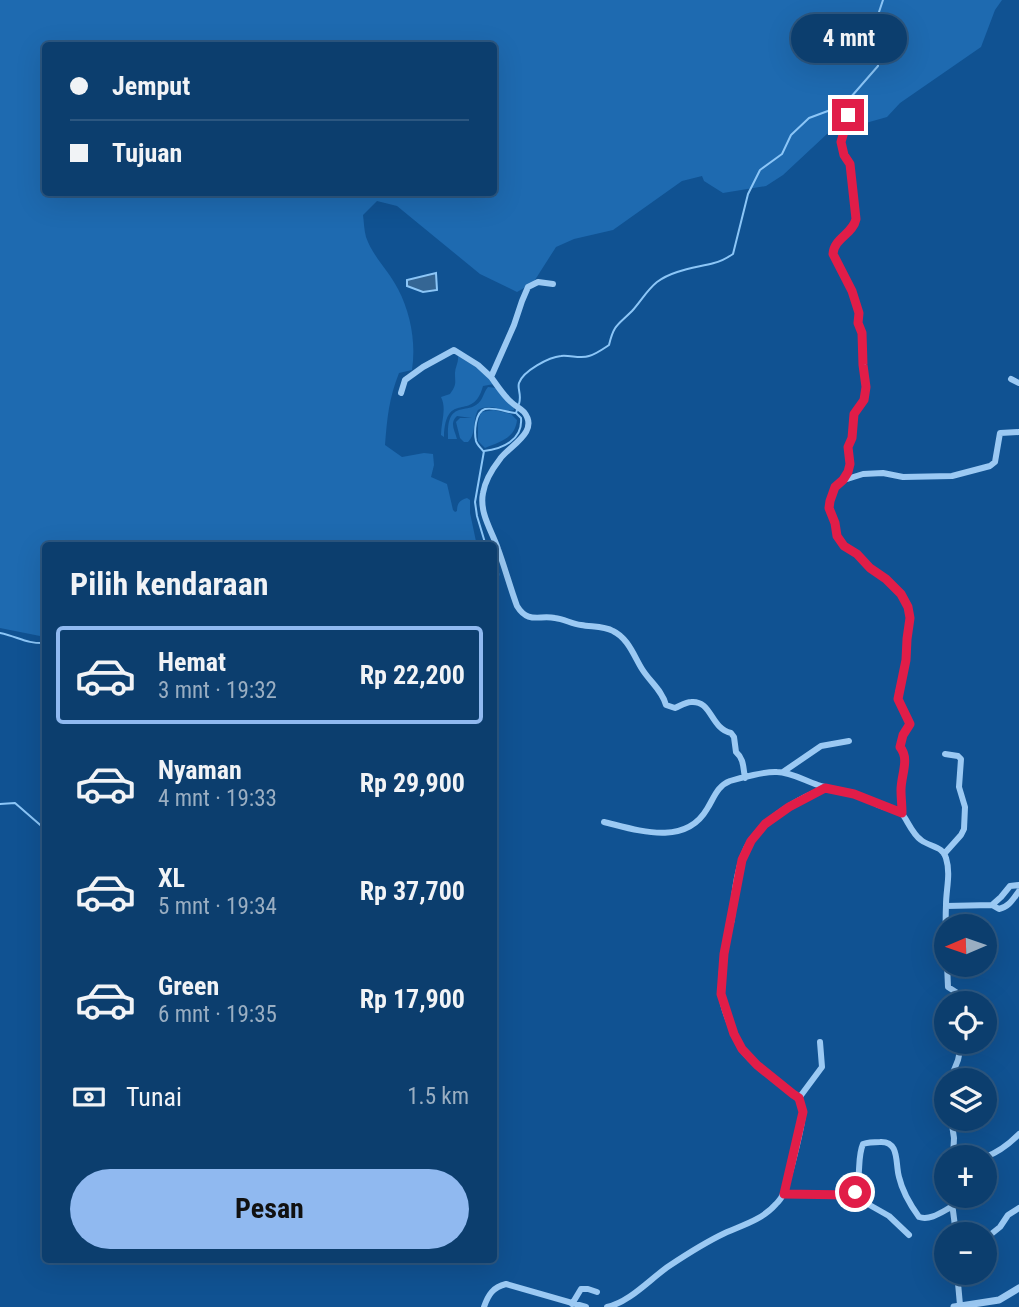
<!DOCTYPE html>
<html lang="id">
<meta charset="utf-8">
<style>
:root{--surface:#0c3e6e;--page:#154573;--text:#f1f3f6;--muted:#9aaec2;--line:#2c5781;--accent:#90b9f0}
body{margin:0;font-family:"Roboto Condensed",sans-serif;background:var(--page);color:var(--text);height:100vh;display:flex;flex-direction:column;font-size:26px;white-space:nowrap}
*{box-sizing:border-box;margin:0}
p{font-size:23px;color:var(--muted)}
.icon{flex:none;width:38px;height:38px;fill:none;stroke:currentColor;stroke-width:2;stroke-linecap:round;stroke-linejoin:round}
.map{position:relative;flex:1;overflow:hidden}
.sheet{position:absolute;left:42px;top:542px;width:455px;height:721px;display:flex;flex-direction:column;background:var(--surface);border-radius:7px;box-shadow:0 7px 28px #0002,0 0 0 2px var(--line)}
.sheet>*{flex:none}
.banner{position:absolute;left:42px;top:42px;width:455px;height:154px;border-radius:7px;box-shadow:0 7px 28px #0002,0 0 0 2px var(--line);display:grid;align-content:center;height:154px;padding:0 28px;background:var(--surface)}
.needle{width:46px;rotate:268deg}
.controls{position:absolute;left:934px;top:914px;display:grid;gap:14px}
.controls a{display:grid;place-items:center;width:63px;height:63px;border-radius:50%;background:var(--surface);box-shadow:0 7px 28px #0002,0 0 0 2px var(--line);font-size:35px}
.end{position:absolute;width:32px;height:32px;margin:-16px;border:9px solid #e11d48;background:#fff;box-shadow:0 0 0 4px #fff}
.from{border-radius:50%}
.bubble{position:absolute;height:49px;border-radius:24px;background:var(--surface);box-shadow:0 7px 28px #0002,0 0 0 2px var(--line);font-size:23px;font-weight:700;line-height:49px;text-align:center}
.banner b{display:flex;align-items:center;gap:24px;height:66px;font-size:26px}
.banner b+b{border-top:2px solid var(--line)}
.banner i{width:18px;height:18px;background:var(--text)}
ul{padding:0;list-style:none}
li{display:flex;align-items:center;gap:21px;height:98px;margin:0 14px 10px;padding:0 14px;border:4px solid transparent;border-radius:7px}
li div{flex:1}
li b{display:block;font-size:26px}
li em{font-style:normal;font-weight:700}
li.on{border-color:var(--accent)}
li>.icon{width:63px;height:63px;stroke-width:1.5}
h2{padding:0 28px;font-size:32px;line-height:84px}
.pay{display:flex;align-items:center;gap:18px;height:77px;padding:0 28px;font-size:26px}
.pay p{margin-inline-start:auto}
.cta{display:flex;gap:14px;margin-top:auto;padding:14px 28px}
.cta a{flex:1;height:80px;border-radius:42px;background:var(--accent);color:#111;font-size:28px;font-weight:700;line-height:80px;text-align:center}
.map>svg:first-child{display:block}
.green{fill:#1e6ab0;fill-rule:evenodd}
.water{fill:#356694;stroke:#8cc6f7;stroke-width:2}
.lines{fill:none;stroke-linecap:round;stroke-linejoin:round}
.stream{stroke:#8cc6f7;stroke-width:2}
.minor{stroke:#9bc9f3;stroke-width:6}
.tertiary{stroke:#9bc9f3;stroke-width:7}
.route{stroke:#e11d48;stroke-width:9}
</style>
<div class="map">
<svg width="1019" height="1307" viewBox="0 0 1019 1307">
<rect width="100%" height="100%" fill="#105292"/>
<path class="green" d="M 0,0 L 1002,0 L 995,10 L 981,47 L 900,103 L 887,117 L 827,134 L 783,175 L 766,186 L 723,193 L 704,181 L 702,176 L 682,181 L 613,230 L 574,239 L 556,247 L 533,283 L 517,292 L 480,274 L 397,206 L 377,201 L 363,215 C 364,222 364,230 366,237 C 373,257 389,271 398,289 C 411,314 416,343 412,370 L 399,373 C 389,398 387,418 385,445 L 402,457 L 424,453 L 433,454 L 434,465 L 431,477 L 447,484 L 453,510 L 455,512 L 457,511 C 457,503 460,500 467,498 L 470,500 L 470,513 L 477,546 L 46,546 L 45,637 L 0,628 ZM 46,46 L 494,46 L 494,192 L 46,192 Z
M 458,356 L 482,371 L 494,384 L 483,386 C 473,424 446,388 444,437 L 441,435 C 441,422 447,409 441,397 L 450,394 C 457,384 455,383 455,373 C 455,367 459,362 458,356 Z
M 488,387 L 496,388 L 514,408 L 514,410 C 501,413 493,402 478,410 C 472,421 477,433 468,442 L 464,442 L 460,438 L 456,422 L 460,418 L 472,418 L 457,416 C 449,423 455,431 457,439 L 448,439 C 448,428 447,414 459,410 C 465,408 470,409 476,405 C 483,401 483,393 488,387 Z
M 494,410 L 511,414 L 517,420 C 515,439 499,442 485,448 L 478,441 L 478,423 L 481,412 Z"/>
<path class="water" d="M 436,273 L 437,290 L 423,292 L 407,286 L 407,280 Z"/>
<g class="lines">
<path class="stream" d="M 519,404 C 522,394 517,389 519,383 C 523,371 549,357 561,356 C 570,355 581,359 589,356 C 596,354 603,349 609,345 C 614,324 618,325 632,311 C 641,301 647,290 657,282 C 673,270 695,268 714,263 C 720,262 727,258 733,254 L 748,194 L 760,170 L 782,154 L 791,135 L 809,118 L 844,105 L 878,66 L 879,53 L 872,33 L 883,0
M 483,451 C 481,448 477,445 476,441 C 474,432 475,412 485,409 C 494,407 506,412 515,413
M 486,546 L 477,516 L 475,502 L 484,451 C 502,449 523,440 521,418 L 516,413 L 517,410
M 494,559 C 499,568 500,580 494,588
M 0,633 C 19,637 26,644 46,643
M 0,804 L 15,803 L 46,830"/>
<path class="minor" d="M 846,110 C 850,123 840,131 841,143 C 842,152 847,157 850,164 L 856,219 C 853,234 834,238 833,254 L 852,291 L 859,313 L 858,323 L 862,333 L 863,365 L 866,388 L 864,400 L 854,414 L 852,438 L 848,447 L 850,464 L 848,472 L 843,480 L 835,487 L 830,501 L 829,508 L 835,524 L 837,536 L 844,546 L 857,554 L 870,568 L 886,579 L 901,594 L 908,607 L 910,618 L 907,639 L 906,660 L 898,694 L 898,699 L 910,724 L 903,735 L 900,747 C 910,759 901,775 901,790 C 901,798 902,805 902,813
M 553,284 L 538,282 L 528,287 L 522,301 L 514,325 L 491,377 C 497,385 503,395 511,402 C 515,406 520,408 524,412 C 540,432 509,446 500,459 C 493,468 485,481 483,493 C 479,513 492,531 498,549 C 505,568 510,587 517,606 C 528,624 539,615 555,618 C 564,619 572,624 581,625 C 592,627 604,626 613,631 C 628,638 634,656 642,669 C 650,682 662,690 666,705 L 675,708 C 680,706 686,702 691,702 C 712,700 710,728 731,733 L 734,737 L 736,752 C 744,759 743,767 745,778
M 1011,379 L 1019,383
M 401,393 L 405,380 L 423,367 L 454,350 L 478,365 L 491,377
M 844,480 L 863,474 L 883,473 L 903,477 L 952,476 L 990,466 L 995,462 L 1000,433 L 1019,432
M 783,772 L 821,746 L 849,741
M 604,822 C 637,830 685,847 707,809 C 714,798 717,786 730,781 C 740,778 767,771 777,772 C 791,772 805,781 818,785 C 830,789 842,790 854,794 C 864,797 873,803 884,807 C 888,808 894,808 899,811 C 906,815 910,832 921,840 C 930,847 943,846 946,858 C 951,874 946,889 946,905 C 945,925 946,944 947,964
M 944,854 L 961,835 L 964,829 L 965,807 L 959,787 L 961,759 L 958,756 L 945,754
M 992,905 L 999,909 C 1009,907 1013,899 1019,891
M 946,906 L 992,905 L 1001,897 L 1010,886 L 1019,885
M 947,964 L 948,987 L 962,996 L 966,1003
M 950,1080 L 958,1060 L 962,1041
M 947,1093 L 947,1098
M 799,1098 L 822,1067 L 820,1042
M 951,1118 L 954,1138 L 953,1157
M 985,1157 C 999,1152 1009,1144 1019,1134
M 784,1194 L 852,1195 L 889,1216 L 909,1235
M 852,1195 C 863,1180 856,1160 863,1144 C 869,1142 874,1142 880,1142 C 900,1141 895,1163 899,1177 C 902,1190 911,1206 919,1217 C 931,1221 943,1211 953,1206
M 951,1195 L 956,1234
M 985,1239 L 1000,1227 L 1008,1215 L 1019,1208
M 957,1272 L 960,1305
M 572,1304 L 581,1289 L 588,1289 L 597,1292
M 484,1307 C 488,1295 493,1287 506,1284 L 586,1307
M 607,1307 C 630,1302 650,1279 669,1266 C 687,1254 706,1242 725,1233 C 743,1225 762,1220 776,1204 C 778,1202 781,1199 782,1196 C 788,1185 803,1124 803,1112 C 803,1104 799,1099 793,1094 C 775,1079 749,1064 738,1043 C 732,1030 722,1006 721,992 C 721,975 723,955 727,938 C 728,931 731,925 732,918 C 734,894 737,860 751,840 C 769,815 798,799 825,788"/>
<path class="tertiary" d="M 954,1307 L 999,1300 L 1019,1288"/>
</g>
<g class="lines">
<path class="route" d="M 848,115 L 847,121 L 841,142 L 844,155 L 850,164 L 856,219 C 853,234 834,238 833,254 L 852,291 L 859,313 L 858,323 L 862,333 L 863,365 L 866,387 L 864,400 L 854,414 L 852,438 L 848,447 L 850,464 L 848,472 L 843,480 L 835,487 L 830,501 L 829,508 L 835,523 L 837,536 L 844,546 L 857,554 L 870,568 L 886,579 L 901,594 L 908,607 L 910,618 L 907,639 L 906,660 L 898,699 L 910,724 L 903,735 L 900,747 C 910,759 901,775 901,790 C 901,798 902,805 902,813 L 854,794 L 825,788 L 789,807 L 765,824 L 751,841 L 742,860 L 724,954 L 721,994 L 734,1034 L 742,1049 L 757,1065 L 793,1094 L 799,1098 L 803,1112 L 784,1194 L 852,1195 L 855,1192"/>
</g>
</svg>
<div class="controls">
<a><svg class="needle" viewBox="-14 -14 28 28"><path d="M0-13l5 13h-10z" fill="#e53935"/><path d="M0 13l5-13h-10z" fill="#9aaec2"/></svg></a>
<a><svg class="icon" aria-label="locate" viewBox="0 0 24 24"><circle cx="12" cy="12" r="6"/><path d="M12 2v4M12 18v4M2 12h4M18 12h4"/></svg></a>
<a><svg class="icon" aria-label="layers" viewBox="0 0 24 24"><path d="M12 4l9 5-9 5-9-5zM3 14l9 5 9-5"/></svg></a>
<a>+</a>
<a>−</a>
</div>
<i class="end from" style="left:855px;top:1192px"></i>
<i class="end" style="left:848px;top:115px"></i>
<div class="bubble" style="left:791px;top:14px;width:116px">4 mnt</div>
<div class="banner">
<b><i class="from"></i>Jemput</b>
<b><i></i>Tujuan</b>
</div>
<section class="sheet">
<h2>Pilih kendaraan</h2>
<ul>
<li class="on"><svg class="icon" aria-label="car" viewBox="0 0 24 24"><path d="M5 17H2v-5l4-1 3-4h7l3 4 3 1v5h-3M9 17h6M6 11h13"/><circle cx="7" cy="17" r="2"/><circle cx="17" cy="17" r="2"/></svg><div><b>Hemat</b><p>3 mnt · 19:32</p></div><em>Rp 22,200</em></li>
<li><svg class="icon" aria-label="car" viewBox="0 0 24 24"><path d="M5 17H2v-5l4-1 3-4h7l3 4 3 1v5h-3M9 17h6M6 11h13"/><circle cx="7" cy="17" r="2"/><circle cx="17" cy="17" r="2"/></svg><div><b>Nyaman</b><p>4 mnt · 19:33</p></div><em>Rp 29,900</em></li>
<li><svg class="icon" aria-label="car" viewBox="0 0 24 24"><path d="M5 17H2v-5l4-1 3-4h7l3 4 3 1v5h-3M9 17h6M6 11h13"/><circle cx="7" cy="17" r="2"/><circle cx="17" cy="17" r="2"/></svg><div><b>XL</b><p>5 mnt · 19:34</p></div><em>Rp 37,700</em></li>
<li><svg class="icon" aria-label="car" viewBox="0 0 24 24"><path d="M5 17H2v-5l4-1 3-4h7l3 4 3 1v5h-3M9 17h6M6 11h13"/><circle cx="7" cy="17" r="2"/><circle cx="17" cy="17" r="2"/></svg><div><b>Green</b><p>6 mnt · 19:35</p></div><em>Rp 17,900</em></li>
</ul>
<div class="pay"><svg class="icon" aria-label="cash" viewBox="0 0 24 24"><path d="M3 7h18v10H3z"/><circle cx="12" cy="12" r="2"/></svg>Tunai<p>1.5 km</p></div>
<div class="cta"><a>Pesan</a></div>
</section>
</div>
